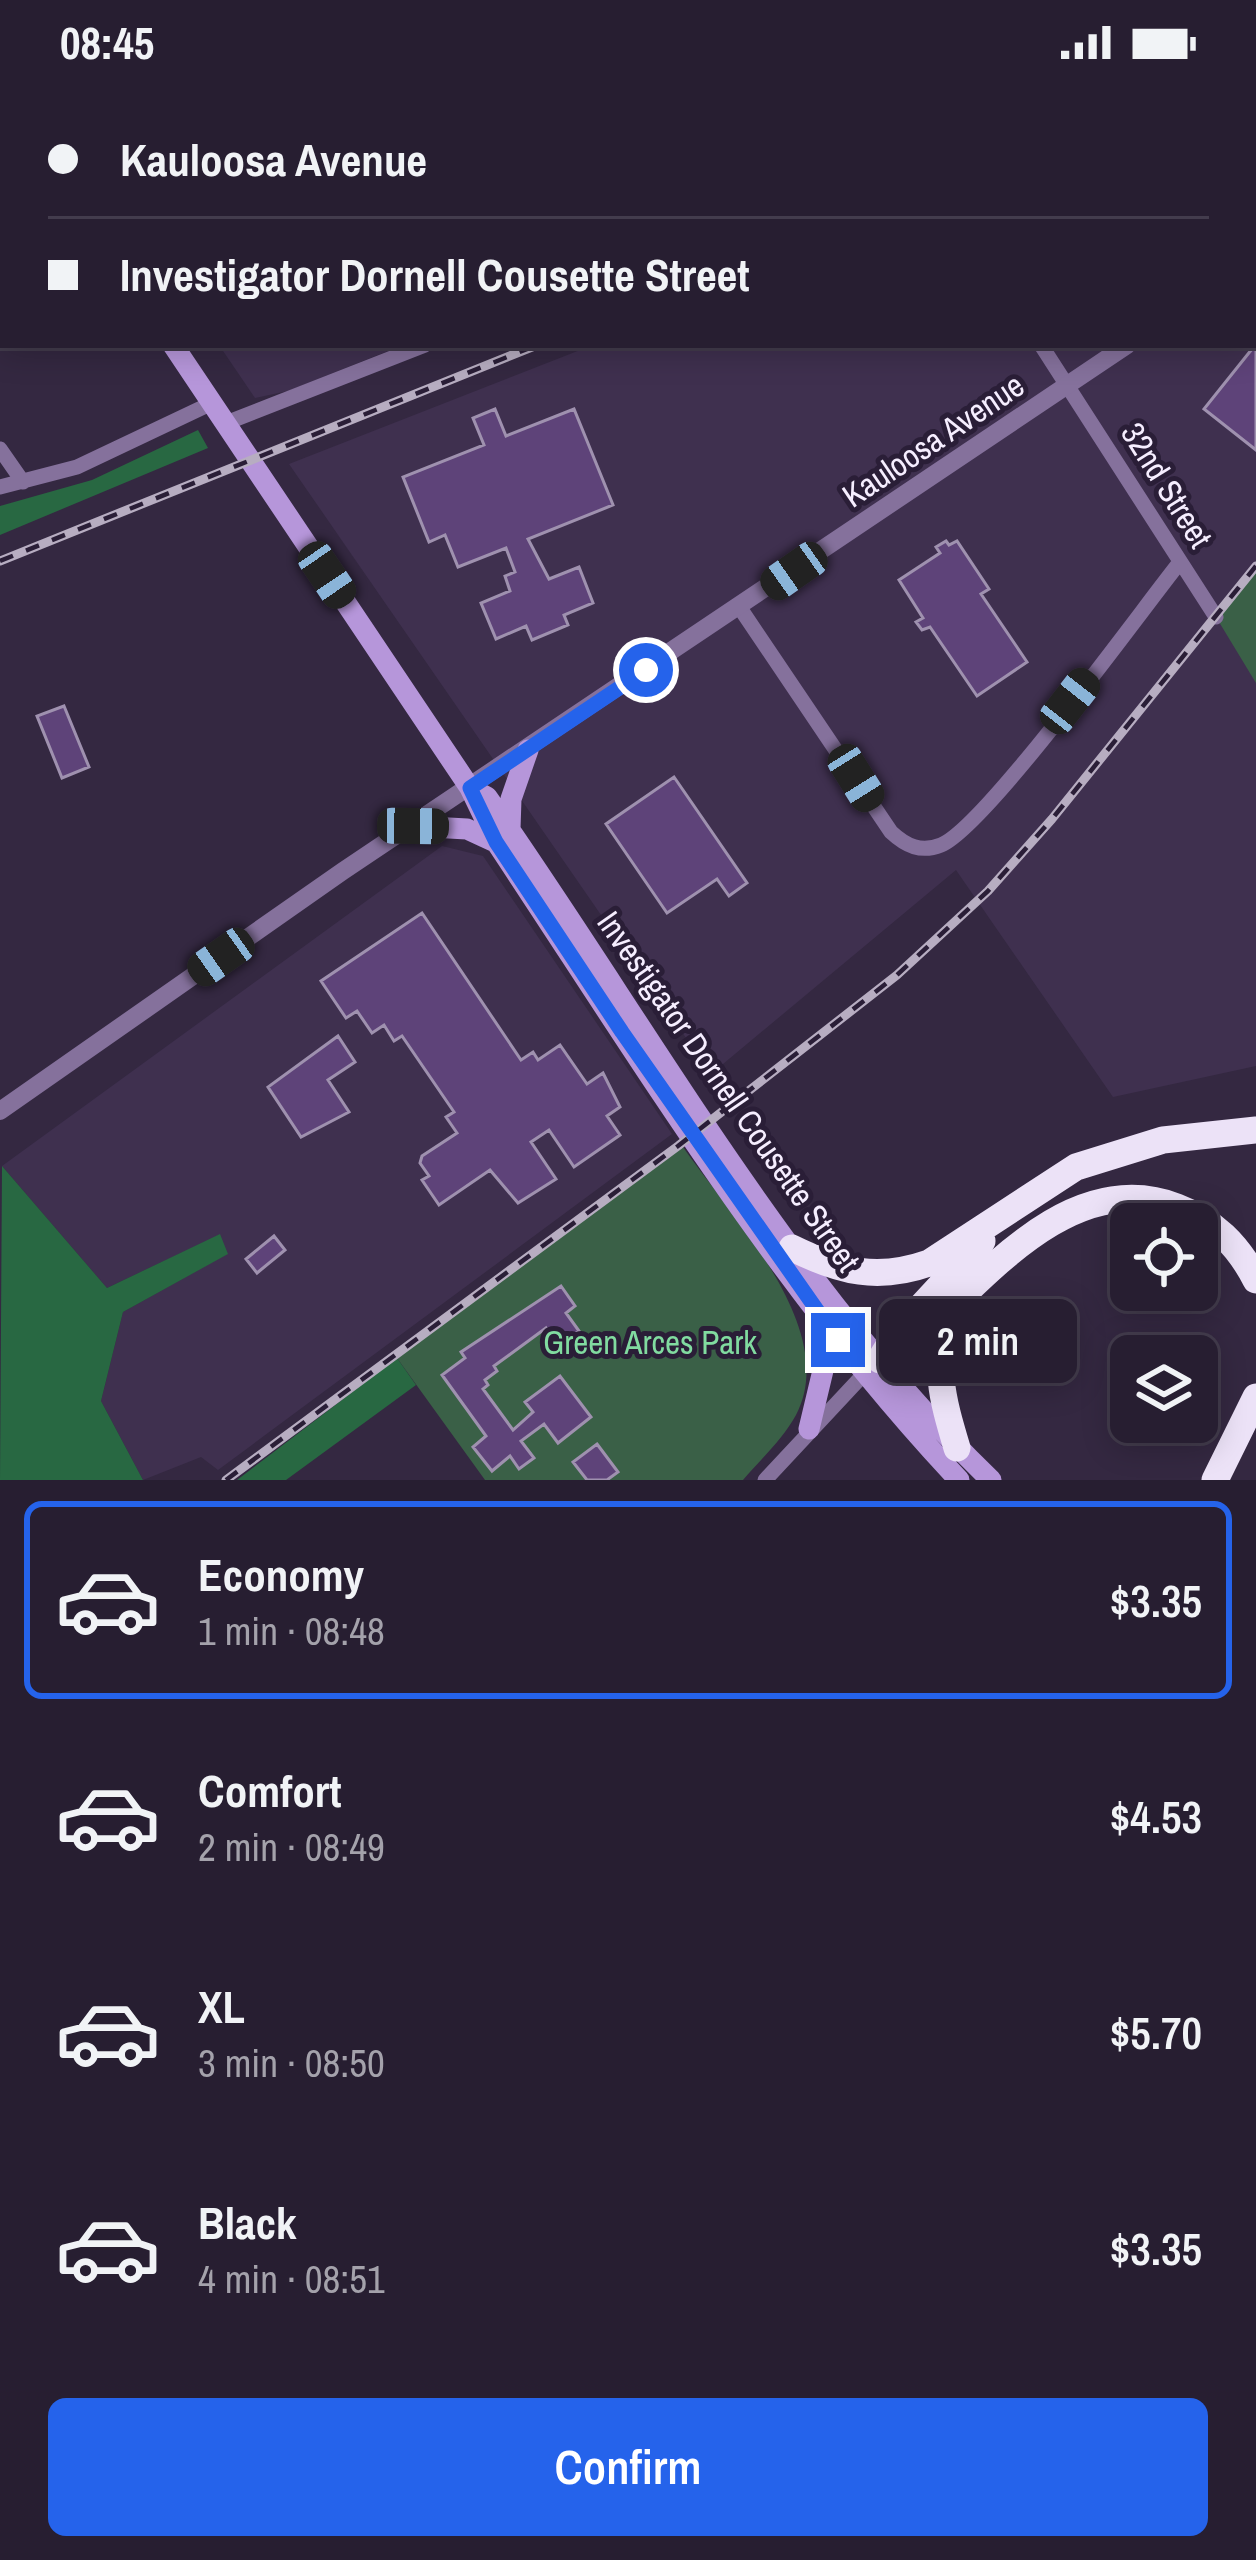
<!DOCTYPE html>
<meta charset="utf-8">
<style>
:root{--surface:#271e31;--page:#2f2739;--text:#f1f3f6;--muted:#a4a2ab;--line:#433c4d;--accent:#2563eb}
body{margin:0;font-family:"Archivo Narrow",sans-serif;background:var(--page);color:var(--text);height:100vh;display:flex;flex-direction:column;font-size:45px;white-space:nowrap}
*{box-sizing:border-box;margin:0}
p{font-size:39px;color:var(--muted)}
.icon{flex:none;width:66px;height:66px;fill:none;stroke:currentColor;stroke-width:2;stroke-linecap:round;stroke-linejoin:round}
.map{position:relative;height:1396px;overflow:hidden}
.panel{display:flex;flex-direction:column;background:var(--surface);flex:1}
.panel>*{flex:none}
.hud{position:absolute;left:0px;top:0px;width:1257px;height:264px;box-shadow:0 6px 30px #0003,0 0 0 3px var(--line);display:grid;align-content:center;height:264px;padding:0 48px;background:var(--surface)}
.controls{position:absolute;left:1110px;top:1119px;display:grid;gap:24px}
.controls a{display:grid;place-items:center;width:108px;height:108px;border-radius:18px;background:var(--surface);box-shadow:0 6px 30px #0003,0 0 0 3px var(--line);font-size:60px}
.end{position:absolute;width:54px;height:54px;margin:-27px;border:15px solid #2563eb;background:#fff;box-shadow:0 0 0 6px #fff}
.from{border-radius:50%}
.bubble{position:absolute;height:84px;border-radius:18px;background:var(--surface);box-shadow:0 6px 30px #0003,0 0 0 3px var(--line);font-size:39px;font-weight:600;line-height:84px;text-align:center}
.car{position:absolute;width:36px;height:72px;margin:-36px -18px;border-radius:15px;box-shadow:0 0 9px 3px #0007;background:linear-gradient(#222 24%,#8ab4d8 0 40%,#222 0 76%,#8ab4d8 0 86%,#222 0)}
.hud b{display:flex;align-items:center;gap:42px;height:114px;font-size:45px}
.hud b+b{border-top:3px solid var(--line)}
.hud i{width:30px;height:30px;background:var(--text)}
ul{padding:21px 0 0;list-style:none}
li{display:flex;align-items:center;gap:36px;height:198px;margin:0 24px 18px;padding:0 24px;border:6px solid transparent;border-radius:18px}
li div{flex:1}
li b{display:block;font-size:45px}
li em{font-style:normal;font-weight:600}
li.selected{border-color:var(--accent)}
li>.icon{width:108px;height:108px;stroke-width:1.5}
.button{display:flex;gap:24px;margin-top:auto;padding:24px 48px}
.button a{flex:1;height:138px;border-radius:18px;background:var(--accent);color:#fff;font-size:48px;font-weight:600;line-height:138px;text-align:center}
.status{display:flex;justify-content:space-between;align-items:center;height:84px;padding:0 60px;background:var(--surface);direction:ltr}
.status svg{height:33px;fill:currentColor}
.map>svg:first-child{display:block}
.built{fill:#3f304f}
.green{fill:#3a6047}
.forest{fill:#286842}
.building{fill:#5e4379;stroke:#9f91af;stroke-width:3}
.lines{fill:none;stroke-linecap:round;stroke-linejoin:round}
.minor{stroke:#85719c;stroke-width:15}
.tertiary{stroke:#85719c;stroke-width:18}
.secondary{stroke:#b696da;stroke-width:21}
.motorway{stroke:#ece2f7;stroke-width:27}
.rail-casing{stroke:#b7adc1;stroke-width:9}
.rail{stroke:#2a1e37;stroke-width:4.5;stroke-dasharray:14;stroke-linecap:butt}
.route{stroke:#2563eb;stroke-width:15}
.labels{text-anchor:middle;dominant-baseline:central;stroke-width:10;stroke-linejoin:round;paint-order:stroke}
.street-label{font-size:33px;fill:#f6eeff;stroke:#2a1e37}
.park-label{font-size:33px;fill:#81dba0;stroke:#2a1e37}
</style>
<div class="status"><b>08:45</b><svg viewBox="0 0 49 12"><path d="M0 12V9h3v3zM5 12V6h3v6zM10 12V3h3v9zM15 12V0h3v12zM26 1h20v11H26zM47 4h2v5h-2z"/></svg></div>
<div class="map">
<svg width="1256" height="1396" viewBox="0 0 1256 1396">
<rect width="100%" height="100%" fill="#342841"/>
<path class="built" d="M 45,0 L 968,0 L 961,3 Z
M 1256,0 L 1256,982 L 1113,1013 L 956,786 L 711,990 L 289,380 L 593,261 L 1254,261 L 1254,3 L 1232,3 Z
M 219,261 L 403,261 L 288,307 L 255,314 Z
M 442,762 L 483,772 L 672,1050 L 218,1386 L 201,1373 L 143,1396 L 101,1317 L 123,1228 L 227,1170 L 219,1151 L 107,1204 L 2,1082 Z"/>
<path class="green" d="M 1256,482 L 1256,599 L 1216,533 Z
M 683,1063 C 730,1131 841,1245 796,1331 C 783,1355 760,1376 743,1396 L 485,1396 L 397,1274 Z"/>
<path class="forest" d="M 198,346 L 208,364 L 0,451 L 0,422 L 92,396 Z
M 2,1082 L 107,1204 L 220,1150 L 228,1170 L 123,1228 L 101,1317 L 143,1396 L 0,1396 Z
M 397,1274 L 416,1301 L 286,1396 L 237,1396 Z"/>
<path class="building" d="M 1256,260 L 1256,366 L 1204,325 Z
M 495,325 L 506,352 L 574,325 L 613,421 L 528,455 L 549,495 L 579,483 L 593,519 L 564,531 L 568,541 L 532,556 L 526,542 L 496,555 L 481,519 L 510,507 L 505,492 L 515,488 L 506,464 L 458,483 L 445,451 L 429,458 L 403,393 L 484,361 L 473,334 Z
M 946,457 L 949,461 L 957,457 L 989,505 L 981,510 L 1027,578 L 977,612 L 930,543 L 922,546 L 916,538 L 923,534 L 899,496 L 940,469 L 936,463 Z
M 64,622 L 89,683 L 62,694 L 37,632 Z
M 674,693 L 747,799 L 729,812 L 717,795 L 667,829 L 606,740 Z
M 422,829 L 521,976 L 533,968 L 538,976 L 560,961 L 587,1000 L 603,989 L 620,1023 L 607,1032 L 620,1051 L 574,1083 L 549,1046 L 531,1058 L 556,1095 L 518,1119 L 490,1086 L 439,1121 L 422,1096 L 429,1092 L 420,1079 L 422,1072 L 457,1049 L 446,1033 L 454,1028 L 402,952 L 394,957 L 384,941 L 372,949 L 357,927 L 346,934 L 321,897 Z
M 338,952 L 355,978 L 328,996 L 349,1028 L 301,1053 L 268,1003 Z
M 274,1152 L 285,1166 L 257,1189 L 246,1175 Z
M 561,1202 L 575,1222 L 566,1229 L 579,1247 L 558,1262 L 546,1244 L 494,1282 L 497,1287 L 485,1296 L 488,1301 L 483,1305 L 513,1346 L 533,1328 L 525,1318 L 560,1292 L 591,1333 L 558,1359 L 544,1340 L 521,1357 L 534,1374 L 519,1385 L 510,1372 L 492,1387 L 473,1363 L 486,1352 L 442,1291 L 465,1274 L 461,1268 Z
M 597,1360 L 618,1388 L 607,1396 L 587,1396 L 573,1378 Z"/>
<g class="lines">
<path class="minor" d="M 1077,3 L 1081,0
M 1041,261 L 1216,533
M 226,339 L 425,261
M 0,365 L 23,398
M 0,403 L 77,383 L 212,319
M 740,524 L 891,748 C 906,762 921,769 941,761 C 985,743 1140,528 1180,478
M 765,1396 L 864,1290"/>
<path class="tertiary" d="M 1254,175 L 1256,174
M 0,1027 L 343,787 L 1127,261"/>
<path class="secondary" d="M 0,4 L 3,8
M 173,261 L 470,704 L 496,758 C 641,976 779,1205 959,1396
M 470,704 L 487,713 C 649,944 786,1199 991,1396
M 413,742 L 467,745 L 493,757
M 510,745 L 511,715 L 528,666
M 809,1345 L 825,1278 L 816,1233"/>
<path class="motorway" d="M 792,1164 C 841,1188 878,1197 929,1179 L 1076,1083 L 1163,1056 L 1256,1046
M 951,1228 C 932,1279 942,1314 957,1364
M 880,1276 L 907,1265 C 978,1201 1069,1081 1177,1123 C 1214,1137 1238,1161 1256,1196
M 880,1276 L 896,1250 L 982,1157
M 1215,1396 L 1256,1313"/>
<g class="rail-casing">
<path id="rail" d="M 509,0 L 511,3
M 649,0 L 652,3
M 907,0 L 916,3
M 1136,3 L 1146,0
M 1178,3 L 1185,0
M 0,477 L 537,261
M 226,1396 L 678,1062 L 897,891 L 988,807 L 1052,735 L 1256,482"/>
</g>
<use href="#rail" class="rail"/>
</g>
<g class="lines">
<path class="route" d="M 646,586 L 470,704 L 496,758 L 622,948 L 838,1256"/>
</g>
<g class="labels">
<g class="street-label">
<text transform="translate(933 356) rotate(-34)">Kauloosa Avenue</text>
<text transform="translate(1167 401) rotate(58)">32nd Street</text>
<text transform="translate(729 1007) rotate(55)">Investigator Dornell Cousette Street</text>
</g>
<g class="park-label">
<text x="650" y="1258">Green Arces Park</text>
</g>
</g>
</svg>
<div class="controls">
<a><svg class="icon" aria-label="locate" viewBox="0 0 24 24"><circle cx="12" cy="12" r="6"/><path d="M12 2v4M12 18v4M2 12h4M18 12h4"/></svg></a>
<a><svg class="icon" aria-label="layers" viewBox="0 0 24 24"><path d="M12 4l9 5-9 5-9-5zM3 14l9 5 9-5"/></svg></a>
</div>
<i class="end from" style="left:646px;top:586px"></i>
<i class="end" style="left:838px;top:1256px"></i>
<div class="bubble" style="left:879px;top:1215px;width:198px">2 min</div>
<i class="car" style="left:794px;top:487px;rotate:235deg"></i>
<i class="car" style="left:327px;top:491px;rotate:146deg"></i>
<i class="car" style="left:1070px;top:617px;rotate:38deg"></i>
<i class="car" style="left:856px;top:694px;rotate:148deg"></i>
<i class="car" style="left:413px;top:742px;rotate:91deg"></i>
<i class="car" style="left:221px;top:873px;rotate:235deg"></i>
<div class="hud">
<b><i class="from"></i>Kauloosa Avenue</b>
<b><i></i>Investigator Dornell Cousette Street</b>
</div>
</div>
<section class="panel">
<ul>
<li class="selected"><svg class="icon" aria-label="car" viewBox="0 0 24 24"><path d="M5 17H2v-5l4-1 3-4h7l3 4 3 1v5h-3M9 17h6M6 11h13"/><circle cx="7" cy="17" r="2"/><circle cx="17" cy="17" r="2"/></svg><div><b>Economy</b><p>1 min · 08:48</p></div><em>$3.35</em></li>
<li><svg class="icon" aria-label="car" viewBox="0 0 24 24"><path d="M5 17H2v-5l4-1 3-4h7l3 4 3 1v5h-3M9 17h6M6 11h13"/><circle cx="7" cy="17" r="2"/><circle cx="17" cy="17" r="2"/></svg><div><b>Comfort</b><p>2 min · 08:49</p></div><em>$4.53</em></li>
<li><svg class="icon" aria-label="car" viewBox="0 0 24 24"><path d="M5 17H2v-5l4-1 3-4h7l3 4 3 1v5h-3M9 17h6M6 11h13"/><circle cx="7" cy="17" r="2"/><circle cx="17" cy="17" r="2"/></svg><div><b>XL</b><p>3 min · 08:50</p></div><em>$5.70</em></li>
<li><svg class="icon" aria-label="car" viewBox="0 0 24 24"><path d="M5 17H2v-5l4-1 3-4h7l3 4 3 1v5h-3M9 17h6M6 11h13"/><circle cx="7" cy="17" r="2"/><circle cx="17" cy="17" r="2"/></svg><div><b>Black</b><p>4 min · 08:51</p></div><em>$3.35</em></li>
</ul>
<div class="button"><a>Confirm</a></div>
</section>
